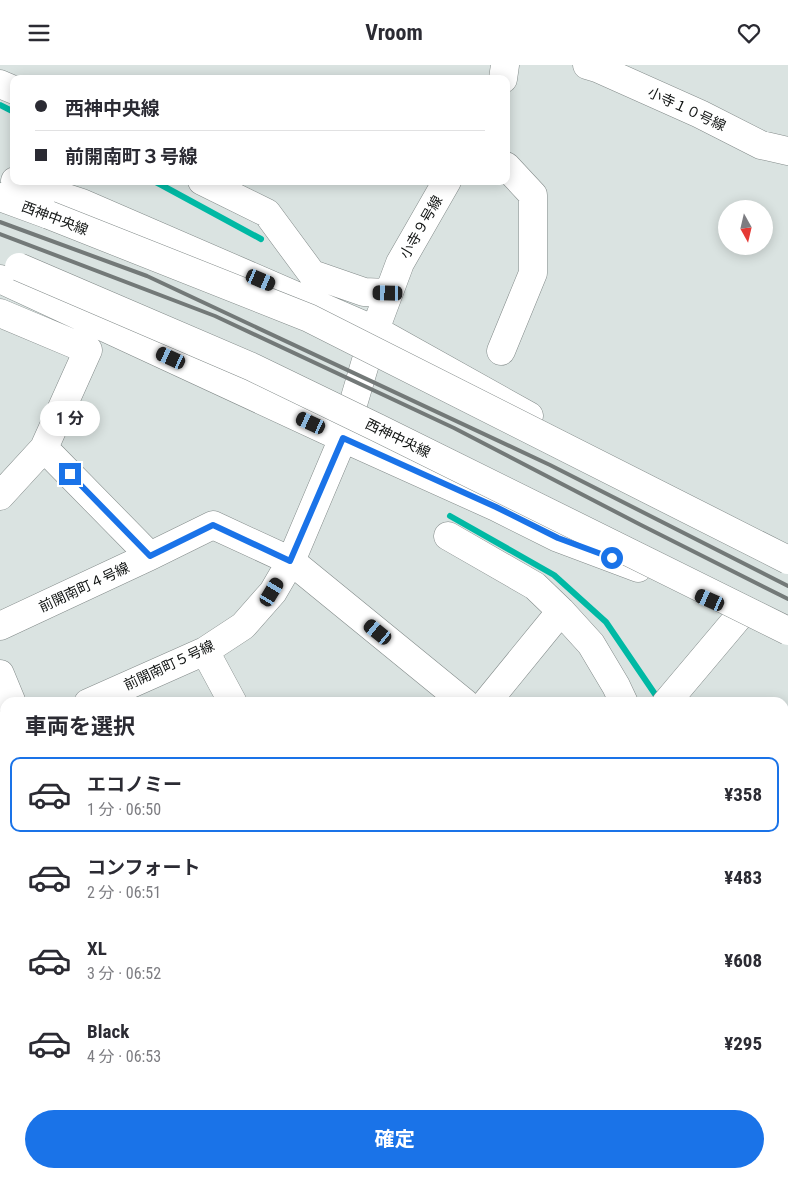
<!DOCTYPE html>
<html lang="ja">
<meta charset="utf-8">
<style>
:root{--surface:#fff;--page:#f7f7f7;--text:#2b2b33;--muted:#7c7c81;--line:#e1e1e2;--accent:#1a73e8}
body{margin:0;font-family:"Roboto Condensed","Noto Sans JP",sans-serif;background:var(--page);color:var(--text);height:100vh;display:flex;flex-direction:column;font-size:19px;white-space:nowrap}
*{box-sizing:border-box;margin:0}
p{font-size:16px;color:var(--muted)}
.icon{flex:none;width:28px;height:28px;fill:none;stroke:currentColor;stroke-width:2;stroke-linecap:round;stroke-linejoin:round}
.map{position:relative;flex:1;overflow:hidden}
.drawer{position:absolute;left:0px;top:632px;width:789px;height:481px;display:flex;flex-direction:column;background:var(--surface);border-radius:15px 15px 0 0;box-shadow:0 2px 12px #0003}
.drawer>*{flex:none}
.guide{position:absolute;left:10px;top:10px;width:500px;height:110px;border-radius:10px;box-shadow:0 2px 12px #0003;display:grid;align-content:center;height:110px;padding:0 25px;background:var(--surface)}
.needle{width:32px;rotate:172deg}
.buttons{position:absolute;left:718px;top:135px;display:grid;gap:10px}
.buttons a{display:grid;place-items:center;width:55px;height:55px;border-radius:50%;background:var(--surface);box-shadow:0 2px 12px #0003;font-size:25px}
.end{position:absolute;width:22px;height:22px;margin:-11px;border:6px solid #1a73e8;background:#fff;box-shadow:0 0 0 2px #fff}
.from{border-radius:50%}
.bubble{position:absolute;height:35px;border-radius:18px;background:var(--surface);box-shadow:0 2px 12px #0003;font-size:16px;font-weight:700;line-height:35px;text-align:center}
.car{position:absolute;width:15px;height:30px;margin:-15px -8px;border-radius:6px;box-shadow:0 0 4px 1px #0007;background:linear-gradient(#222 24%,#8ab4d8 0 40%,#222 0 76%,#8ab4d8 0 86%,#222 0)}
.guide b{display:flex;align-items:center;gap:18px;height:48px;font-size:19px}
.guide b+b{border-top:1px solid var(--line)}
.guide i{width:12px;height:12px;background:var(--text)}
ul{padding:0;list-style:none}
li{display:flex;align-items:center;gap:15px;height:75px;margin:0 10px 8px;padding:0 15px;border:2px solid transparent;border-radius:10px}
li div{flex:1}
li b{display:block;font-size:19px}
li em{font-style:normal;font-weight:700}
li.selected{border-color:var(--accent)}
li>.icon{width:45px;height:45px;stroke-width:1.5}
h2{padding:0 25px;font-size:22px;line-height:60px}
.action{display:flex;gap:10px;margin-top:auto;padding:10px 25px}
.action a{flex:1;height:58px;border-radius:30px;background:var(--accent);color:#fff;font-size:20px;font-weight:700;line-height:58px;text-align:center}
header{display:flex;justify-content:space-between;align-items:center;height:65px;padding:0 25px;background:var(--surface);font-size:22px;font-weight:700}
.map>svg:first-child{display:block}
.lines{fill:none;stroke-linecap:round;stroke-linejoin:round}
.stream{stroke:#00b9a4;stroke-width:6}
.river{stroke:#00b9a4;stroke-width:38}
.minor-casing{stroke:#828a89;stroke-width:29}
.minor{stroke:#fff;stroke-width:28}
.rail{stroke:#737978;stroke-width:4}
.minor-bridge-casing{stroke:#828a89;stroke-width:29;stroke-linecap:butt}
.minor-bridge{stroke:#fff;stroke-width:28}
.route{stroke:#1a73e8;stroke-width:6}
.labels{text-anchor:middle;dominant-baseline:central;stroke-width:5;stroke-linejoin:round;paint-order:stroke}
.street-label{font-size:14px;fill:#101312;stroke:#fff}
</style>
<header><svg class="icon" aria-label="menu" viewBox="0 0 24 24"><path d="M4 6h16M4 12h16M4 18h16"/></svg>Vroom<svg class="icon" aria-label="heart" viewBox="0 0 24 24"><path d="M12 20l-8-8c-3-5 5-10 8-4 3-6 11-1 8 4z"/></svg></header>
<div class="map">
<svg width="788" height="1113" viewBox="0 0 788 1113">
<rect width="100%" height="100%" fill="#dae3e1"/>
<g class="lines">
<path class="stream" d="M 0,40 L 14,47
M 154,116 L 261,174
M 450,451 L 554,510 L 606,557 L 659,635
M 784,755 L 788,758"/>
<path class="river" d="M 784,1092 L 788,1090
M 745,1113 L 754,1109"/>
<g class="minor-casing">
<path id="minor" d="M 587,0 L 597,3 L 700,49 L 761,80 L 788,86
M 503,14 L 505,0
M 0,19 L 14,25
M 15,116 L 82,138 L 375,265 L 529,351
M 202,116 L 267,148 L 312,209 L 364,227 L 388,228
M 0,132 L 49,150
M 0,214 L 343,373 L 496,442 L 558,473 L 638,503
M 0,248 L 88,285 L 44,383 L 0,431
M 501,286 L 533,208 L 533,130 L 506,101
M 44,383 L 150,491
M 448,471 L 535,521 L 561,546 L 591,579 L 616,621 L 624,638
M 0,561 L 150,491 L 213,460 L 291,496 L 465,638
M 205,586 L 233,638
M 0,609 L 12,638
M 88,638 L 205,586 L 243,561 L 273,527 L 291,496 L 343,373 L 375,265 L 400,198 L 447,116
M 486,638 L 561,546
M 666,638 L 741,549
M 0,676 L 5,674
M 784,778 L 788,780
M 0,803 L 5,807
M 784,862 L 788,857
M 784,1029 L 788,1032
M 0,1081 L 5,1085
M 33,1109 L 38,1113
M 376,1109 L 381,1113
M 279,1113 L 283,1109
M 583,1113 L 586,1109"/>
</g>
<use href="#minor" class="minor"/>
<path class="rail" d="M 0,157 L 147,211 L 550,400 L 788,521
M 0,169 L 215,251 L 454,363 L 641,460 L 788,534"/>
<g class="minor-bridge-casing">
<path id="minor-bridge" d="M 49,150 L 309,253 L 788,495
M 19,202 L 252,302 L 378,363 L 788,566"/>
</g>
<use href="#minor-bridge" class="minor-bridge"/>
</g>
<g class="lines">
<path class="route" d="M 70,409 L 150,491 L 213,460 L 290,496 L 343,373 L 496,442 L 558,473 L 612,493"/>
</g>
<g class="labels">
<g class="street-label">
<text transform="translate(687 44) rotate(25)">小寺１０号線</text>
<text transform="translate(55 153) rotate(21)">西神中央線</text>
<text transform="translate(421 162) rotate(-60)">小寺９号線</text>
<text transform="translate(398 373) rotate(26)">西神中央線</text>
<text transform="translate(84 522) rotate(-25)">前開南町４号線</text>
<text transform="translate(169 600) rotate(-25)">前開南町５号線</text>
</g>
</g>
</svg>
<div class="buttons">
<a><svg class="needle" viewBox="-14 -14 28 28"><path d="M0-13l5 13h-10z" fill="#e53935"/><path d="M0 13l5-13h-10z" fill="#7c7c81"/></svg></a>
</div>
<i class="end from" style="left:612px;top:493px"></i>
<i class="end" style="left:70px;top:409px"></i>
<div class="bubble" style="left:40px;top:336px;width:60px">1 分</div>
<i class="car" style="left:261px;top:215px;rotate:113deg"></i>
<i class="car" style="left:388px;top:228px;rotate:271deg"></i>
<i class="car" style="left:171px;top:293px;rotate:295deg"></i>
<i class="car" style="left:311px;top:358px;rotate:295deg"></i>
<i class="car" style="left:272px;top:527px;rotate:31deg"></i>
<i class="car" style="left:710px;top:535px;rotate:294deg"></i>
<i class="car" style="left:378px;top:567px;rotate:309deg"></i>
<div class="guide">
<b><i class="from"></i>西神中央線</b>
<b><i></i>前開南町３号線</b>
</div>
<section class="drawer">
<h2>車両を選択</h2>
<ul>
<li class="selected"><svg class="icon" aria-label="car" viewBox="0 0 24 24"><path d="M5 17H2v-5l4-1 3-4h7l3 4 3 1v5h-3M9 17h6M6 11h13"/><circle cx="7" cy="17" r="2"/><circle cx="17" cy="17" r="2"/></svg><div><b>エコノミー</b><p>1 分 · 06:50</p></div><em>¥358</em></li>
<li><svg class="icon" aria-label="car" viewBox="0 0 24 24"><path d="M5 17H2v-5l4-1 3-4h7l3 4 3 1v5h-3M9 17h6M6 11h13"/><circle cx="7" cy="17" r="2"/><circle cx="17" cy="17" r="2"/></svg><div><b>コンフォート</b><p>2 分 · 06:51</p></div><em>¥483</em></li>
<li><svg class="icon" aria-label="car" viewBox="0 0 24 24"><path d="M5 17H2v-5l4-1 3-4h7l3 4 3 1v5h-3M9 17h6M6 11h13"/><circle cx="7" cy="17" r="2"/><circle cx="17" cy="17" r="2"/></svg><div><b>XL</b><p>3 分 · 06:52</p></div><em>¥608</em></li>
<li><svg class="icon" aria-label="car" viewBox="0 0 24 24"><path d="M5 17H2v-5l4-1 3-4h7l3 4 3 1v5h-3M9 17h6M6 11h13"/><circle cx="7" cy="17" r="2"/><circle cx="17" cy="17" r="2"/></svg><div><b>Black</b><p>4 分 · 06:53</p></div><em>¥295</em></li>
</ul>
<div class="action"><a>確定</a></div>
</section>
</div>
